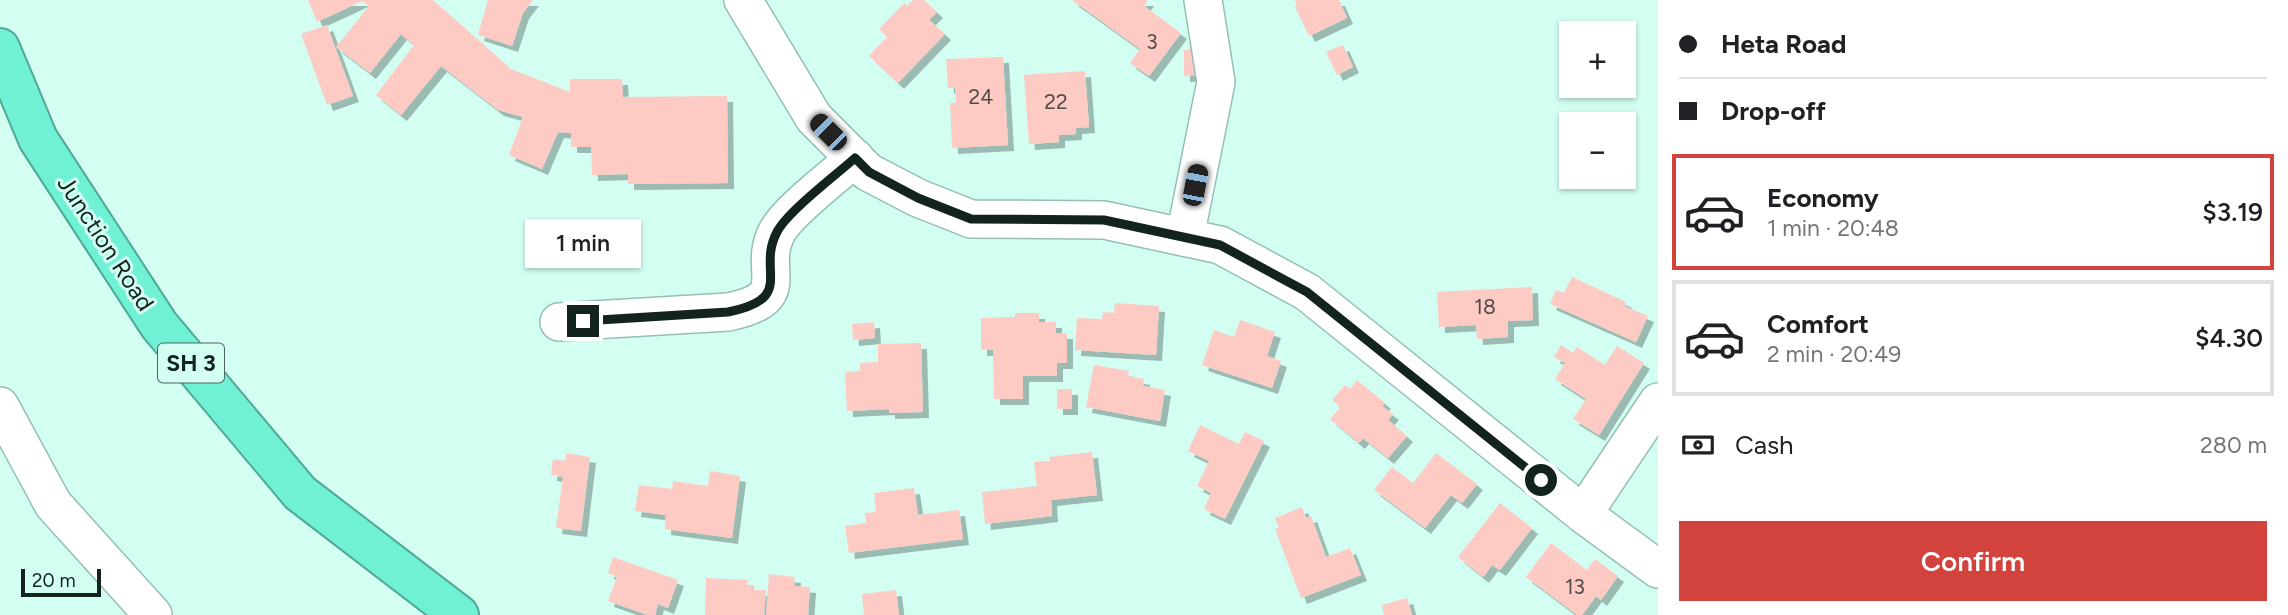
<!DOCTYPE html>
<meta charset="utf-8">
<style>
:root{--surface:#fff;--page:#f2f2f2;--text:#202124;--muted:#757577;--line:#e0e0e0;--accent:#d2433e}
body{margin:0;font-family:Figtree,sans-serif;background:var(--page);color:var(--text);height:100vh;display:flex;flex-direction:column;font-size:26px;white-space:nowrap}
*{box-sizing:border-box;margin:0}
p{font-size:23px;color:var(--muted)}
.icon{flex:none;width:38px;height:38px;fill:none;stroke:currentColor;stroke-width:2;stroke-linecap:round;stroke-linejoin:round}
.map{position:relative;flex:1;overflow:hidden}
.drawer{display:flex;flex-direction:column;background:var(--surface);width:630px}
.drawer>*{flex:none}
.guide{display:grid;align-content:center;height:154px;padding:0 21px;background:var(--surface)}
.tools{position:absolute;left:1559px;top:21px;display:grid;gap:14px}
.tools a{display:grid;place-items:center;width:77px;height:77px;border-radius:0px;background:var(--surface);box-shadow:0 2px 5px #0004;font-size:35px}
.scale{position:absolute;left:21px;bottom:18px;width:80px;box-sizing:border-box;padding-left:7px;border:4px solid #13231f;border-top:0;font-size:19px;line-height:24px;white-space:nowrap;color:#13231f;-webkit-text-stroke:5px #d3fef2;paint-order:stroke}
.end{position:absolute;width:32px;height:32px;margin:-16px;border:9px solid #13231f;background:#fff;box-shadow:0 0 0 4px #fff}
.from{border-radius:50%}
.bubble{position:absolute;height:49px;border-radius:0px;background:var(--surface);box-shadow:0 2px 5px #0004;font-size:23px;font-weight:600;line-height:49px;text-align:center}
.car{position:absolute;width:21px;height:42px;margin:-21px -10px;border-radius:9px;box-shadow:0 0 5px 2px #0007;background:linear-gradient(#222 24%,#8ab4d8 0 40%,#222 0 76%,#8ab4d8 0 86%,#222 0)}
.guide b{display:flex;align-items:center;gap:24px;height:66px;font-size:26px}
.guide b+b{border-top:2px solid var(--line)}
.guide i{width:18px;height:18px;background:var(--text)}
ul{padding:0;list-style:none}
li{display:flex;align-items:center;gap:21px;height:116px;margin:0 14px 10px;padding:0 7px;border:4px solid var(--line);border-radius:0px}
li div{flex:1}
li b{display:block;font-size:26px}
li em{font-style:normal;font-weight:600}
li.selected{border-color:var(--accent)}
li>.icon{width:63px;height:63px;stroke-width:1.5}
.pay{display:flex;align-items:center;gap:18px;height:77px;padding:0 21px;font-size:26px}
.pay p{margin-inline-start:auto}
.primary-button{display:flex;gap:14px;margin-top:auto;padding:14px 21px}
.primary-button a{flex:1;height:80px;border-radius:0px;background:var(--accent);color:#fff;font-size:28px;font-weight:600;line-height:80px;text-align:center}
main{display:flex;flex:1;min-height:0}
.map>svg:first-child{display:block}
.building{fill:#fecac4;filter:url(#shadow)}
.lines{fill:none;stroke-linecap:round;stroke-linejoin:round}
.minor-casing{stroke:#95bfb3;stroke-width:40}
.highway-casing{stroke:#4fa995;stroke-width:42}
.minor{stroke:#fff;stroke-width:37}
.highway{stroke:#70f1d5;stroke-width:38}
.route{stroke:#13231f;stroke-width:9}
.labels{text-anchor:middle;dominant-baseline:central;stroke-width:6;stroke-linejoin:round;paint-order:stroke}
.number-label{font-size:21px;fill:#4e4d48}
.shield{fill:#d3fef2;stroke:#4d655e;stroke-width:2}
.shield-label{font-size:23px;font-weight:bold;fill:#13231f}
.street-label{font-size:24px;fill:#13231f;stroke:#d3fef2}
</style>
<main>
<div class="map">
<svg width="1658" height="615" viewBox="0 0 1658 615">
<defs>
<filter id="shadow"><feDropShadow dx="6" dy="6" stdDeviation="0" flood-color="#0004"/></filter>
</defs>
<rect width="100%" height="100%" fill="#d3fef2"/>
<path class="building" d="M 308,0 L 433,0 L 511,69 L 570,92 L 570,79 L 622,79 L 623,97 L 727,96 L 728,183 L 628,184 L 628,174 L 592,175 L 591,147 L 571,147 L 571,133 L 558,132 L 542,169 L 509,155 L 523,117 L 498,110 L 441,66 L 401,115 L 376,95 L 414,45 L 401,34 L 370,73 L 336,47 L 369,6 L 362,1 L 317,22 Z
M 488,0 L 533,0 L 523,13 L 512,46 L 478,35 Z
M 913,0 L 924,0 L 937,12 L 929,20 L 945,34 L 898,83 L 869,56 L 887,37 L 879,29 L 904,3 L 907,6 Z
M 1072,0 L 1148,0 L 1144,6 L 1181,33 L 1149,76 L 1130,63 L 1140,49 Z
M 1295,0 L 1339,0 L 1347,18 L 1309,36 L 1295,7 L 1297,6 Z
M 327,25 L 353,96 L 327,105 L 301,34 Z
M 1343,45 L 1353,67 L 1337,75 L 1326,52 Z
M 1195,49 L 1196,75 L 1184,76 L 1184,50 Z
M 1003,57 L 1008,145 L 952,148 L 950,103 L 956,103 L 955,88 L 948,88 L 946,59 Z
M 1085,71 L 1089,127 L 1076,128 L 1076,134 L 1059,135 L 1059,142 L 1029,144 L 1024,75 Z
M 1572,277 L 1626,302 L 1624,306 L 1648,316 L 1636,342 L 1550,304 L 1556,290 L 1564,293 Z
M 1532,287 L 1533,320 L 1508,321 L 1508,337 L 1477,339 L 1476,325 L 1439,327 L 1437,292 Z
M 1115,303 L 1159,306 L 1156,355 L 1075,350 L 1077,318 L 1102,319 L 1103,312 L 1114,313 Z
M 1015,313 L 1039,313 L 1039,322 L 1056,322 L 1056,333 L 1067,333 L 1067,363 L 1057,363 L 1057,376 L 1023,376 L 1023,399 L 994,399 L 993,350 L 981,350 L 981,318 L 1015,317 Z
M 1240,320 L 1275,332 L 1267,356 L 1281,361 L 1272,388 L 1202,365 L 1214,330 L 1234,337 Z
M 874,322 L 875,338 L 853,340 L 852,324 Z
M 921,343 L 923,412 L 889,413 L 889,409 L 847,411 L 845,372 L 860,371 L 860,363 L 878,362 L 878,344 Z
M 1561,345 L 1573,353 L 1577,347 L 1605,365 L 1617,346 L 1644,363 L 1599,435 L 1573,419 L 1586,399 L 1555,379 L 1565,363 L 1554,357 Z
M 1094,365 L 1129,371 L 1128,376 L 1144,379 L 1143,386 L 1165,390 L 1160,421 L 1086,407 Z
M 1357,380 L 1385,403 L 1382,406 L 1393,414 L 1388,420 L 1407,436 L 1388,458 L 1363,438 L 1359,443 L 1330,419 L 1341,407 L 1332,400 L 1345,385 L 1350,389 Z
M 1057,389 L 1072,389 L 1072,409 L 1057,409 Z
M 1200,425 L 1239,444 L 1245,432 L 1264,441 L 1225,519 L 1204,509 L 1211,493 L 1197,486 L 1209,461 L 1188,451 Z
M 1092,452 L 1097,495 L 1051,500 L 1052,516 L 985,524 L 982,492 L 1037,486 L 1034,462 L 1050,461 L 1049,457 Z
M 566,453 L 590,457 L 581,531 L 556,528 L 563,477 L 551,475 L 553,459 L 565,461 Z
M 1436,453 L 1477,484 L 1462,503 L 1451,495 L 1425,528 L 1374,490 L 1392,467 L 1413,483 Z
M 710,471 L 740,476 L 732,538 L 665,529 L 666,515 L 635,511 L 639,485 L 672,489 L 673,481 L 708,486 Z
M 914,488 L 918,515 L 959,510 L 963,539 L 849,553 L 845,526 L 866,523 L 865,513 L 876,512 L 874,493 Z
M 1500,503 L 1532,528 L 1500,570 L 1492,565 L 1483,577 L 1458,557 Z
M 1302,507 L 1306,518 L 1311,516 L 1326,557 L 1350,548 L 1361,575 L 1301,598 L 1275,529 L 1279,528 L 1275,518 Z
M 1551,543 L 1587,570 L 1595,559 L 1618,576 L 1601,600 L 1596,596 L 1582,615 L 1577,615 L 1526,577 Z
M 613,557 L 678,580 L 668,608 L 658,604 L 655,615 L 648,615 L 608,601 L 617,577 L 608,573 Z
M 769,574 L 795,577 L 794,586 L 810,587 L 808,615 L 766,615 Z
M 706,578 L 748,580 L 747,585 L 753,585 L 753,590 L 766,590 L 764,615 L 705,615 Z
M 896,590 L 899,615 L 864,615 L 862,594 Z
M 1407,598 L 1412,615 L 1384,615 L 1382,605 Z"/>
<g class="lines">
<g class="minor-casing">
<path id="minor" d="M 743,0 L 814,118 L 868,172 L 918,198 L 971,219 L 1104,220 L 1220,245 L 1307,292 L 1583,514 L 1658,569
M 1185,237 L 1216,82 L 1203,0
M 559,322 L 728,312 C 798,298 756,271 777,232 C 787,212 836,175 855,158
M 0,406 L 53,504 L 153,615
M 1583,514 L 1658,402"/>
</g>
<g class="highway-casing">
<path id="highway" d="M 0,48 L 38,139 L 159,325 L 300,493 L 459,615"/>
</g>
<use href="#minor" class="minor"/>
<use href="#highway" class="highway"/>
</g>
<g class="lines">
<path class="route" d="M 583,321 L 728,312 C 797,298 756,271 777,232 C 787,212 836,175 855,158 L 869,172 L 918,198 L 971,219 L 1104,220 L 1220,245 L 1307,292 L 1541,480"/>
</g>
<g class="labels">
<g class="number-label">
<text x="1152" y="41">3</text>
<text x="981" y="96">24</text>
<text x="1056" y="101">22</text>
<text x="1485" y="306">18</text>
<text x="1575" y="586">13</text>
</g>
<rect class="shield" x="158" y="343.5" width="66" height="39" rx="5"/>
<g class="shield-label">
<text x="191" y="363">SH 3</text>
</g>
<g class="street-label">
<text transform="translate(106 243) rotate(57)">Junction Road</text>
</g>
</g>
</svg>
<div class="tools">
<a>+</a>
<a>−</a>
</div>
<div class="scale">20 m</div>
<i class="end from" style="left:1541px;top:480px"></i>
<i class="end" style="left:583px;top:321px"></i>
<div class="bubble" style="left:525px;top:219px;width:116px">1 min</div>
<i class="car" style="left:828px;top:132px;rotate:315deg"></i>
<i class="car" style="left:1195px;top:185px;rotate:11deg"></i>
</div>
<section class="drawer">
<div class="guide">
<b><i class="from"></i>Heta Road</b>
<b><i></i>Drop-off</b>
</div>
<ul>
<li class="selected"><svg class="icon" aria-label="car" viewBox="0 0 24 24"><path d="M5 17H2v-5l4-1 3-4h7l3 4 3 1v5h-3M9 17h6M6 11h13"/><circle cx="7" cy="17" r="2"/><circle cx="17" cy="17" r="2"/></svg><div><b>Economy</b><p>1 min · 20:48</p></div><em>$3.19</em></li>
<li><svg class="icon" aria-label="car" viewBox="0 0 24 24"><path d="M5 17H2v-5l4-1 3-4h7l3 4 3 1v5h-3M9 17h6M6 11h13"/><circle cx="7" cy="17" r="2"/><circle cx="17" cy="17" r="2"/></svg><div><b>Comfort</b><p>2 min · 20:49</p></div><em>$4.30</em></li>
</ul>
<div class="pay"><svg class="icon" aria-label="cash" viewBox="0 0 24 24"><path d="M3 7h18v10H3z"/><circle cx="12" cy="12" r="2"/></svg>Cash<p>280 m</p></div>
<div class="primary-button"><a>Confirm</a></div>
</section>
</main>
